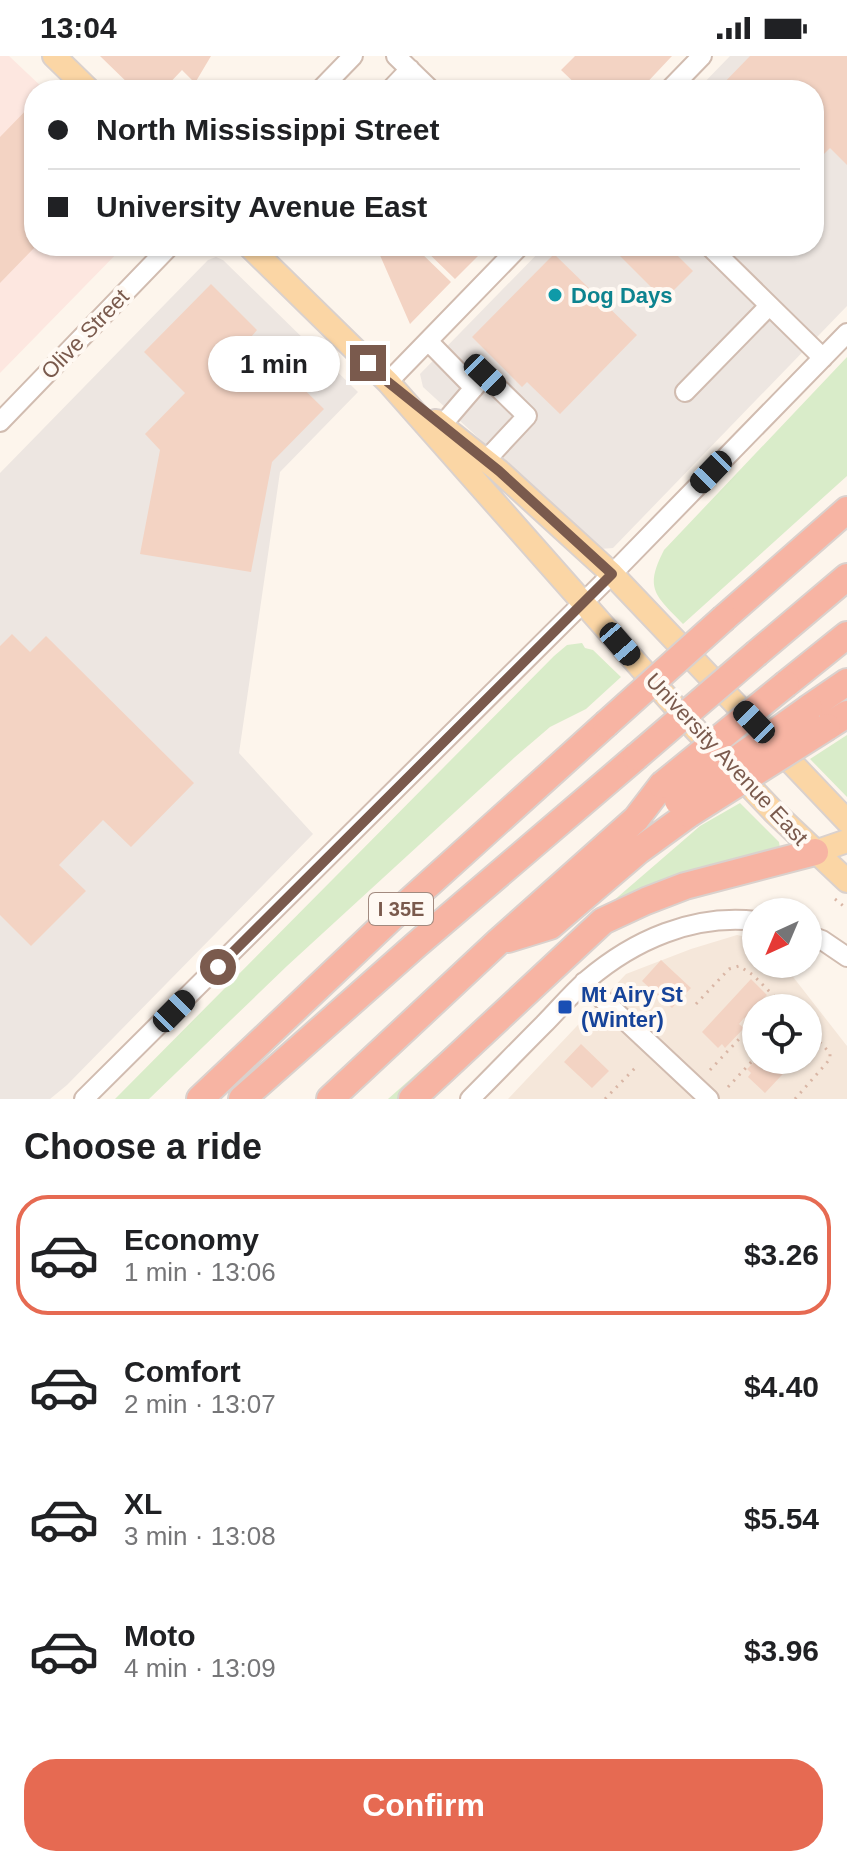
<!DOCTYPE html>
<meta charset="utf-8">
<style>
:root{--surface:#fff;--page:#f2f2f2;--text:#202124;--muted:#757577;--line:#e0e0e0;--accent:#e66a52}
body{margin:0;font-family:Helvetica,sans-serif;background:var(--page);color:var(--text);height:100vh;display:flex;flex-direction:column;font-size:30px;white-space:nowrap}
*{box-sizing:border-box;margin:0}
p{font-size:26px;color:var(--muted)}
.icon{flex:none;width:44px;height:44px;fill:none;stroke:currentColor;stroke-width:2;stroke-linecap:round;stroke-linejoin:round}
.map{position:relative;height:1043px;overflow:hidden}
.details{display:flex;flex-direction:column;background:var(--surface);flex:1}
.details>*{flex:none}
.banner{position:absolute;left:24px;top:24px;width:800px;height:176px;border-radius:32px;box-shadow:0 2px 6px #0004;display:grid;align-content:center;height:176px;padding:0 24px;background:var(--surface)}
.needle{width:52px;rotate:224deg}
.buttons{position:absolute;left:742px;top:842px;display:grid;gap:16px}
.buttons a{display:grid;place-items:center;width:80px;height:80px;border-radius:50%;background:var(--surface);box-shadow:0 2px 6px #0004;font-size:40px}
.end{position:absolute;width:36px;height:36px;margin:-18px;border:10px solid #7a5a4d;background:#fff;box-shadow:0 0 0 4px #fff}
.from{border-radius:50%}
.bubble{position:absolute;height:56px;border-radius:28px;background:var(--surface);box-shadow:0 2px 6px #0004;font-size:26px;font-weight:600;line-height:56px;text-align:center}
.car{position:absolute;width:24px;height:48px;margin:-24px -12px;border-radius:10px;box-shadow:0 0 6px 2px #0007;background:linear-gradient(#222 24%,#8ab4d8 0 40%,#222 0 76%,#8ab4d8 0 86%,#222 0)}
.banner b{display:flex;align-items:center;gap:28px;height:76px;font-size:30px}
.banner b+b{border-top:2px solid var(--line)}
.banner i{width:20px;height:20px;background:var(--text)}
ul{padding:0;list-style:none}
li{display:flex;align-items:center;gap:24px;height:120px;margin:0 16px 12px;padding:0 8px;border:4px solid transparent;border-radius:32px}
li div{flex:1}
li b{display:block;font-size:30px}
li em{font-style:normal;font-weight:600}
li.on{border-color:var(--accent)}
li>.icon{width:72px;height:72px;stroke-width:1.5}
h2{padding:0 24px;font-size:36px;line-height:96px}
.primary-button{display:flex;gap:16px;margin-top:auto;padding:16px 24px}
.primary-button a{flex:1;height:92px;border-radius:32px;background:var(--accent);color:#fff;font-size:32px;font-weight:600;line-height:92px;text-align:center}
.status{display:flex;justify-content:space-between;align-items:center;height:56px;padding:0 40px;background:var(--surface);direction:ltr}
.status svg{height:22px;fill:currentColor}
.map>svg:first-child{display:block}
.residential{fill:#f5e7da;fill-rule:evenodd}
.commercial{fill:#fde7e0}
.industrial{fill:#ede6e1}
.green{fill:#d9ecc9}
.building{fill:#f3d3c3}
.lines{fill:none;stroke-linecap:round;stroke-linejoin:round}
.minor-casing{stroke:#d1bcb0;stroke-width:22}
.major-casing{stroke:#dad1cd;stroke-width:26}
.highway-casing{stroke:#dad1cd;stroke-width:30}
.path{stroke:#d9b6a5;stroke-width:3;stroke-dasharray:2 6;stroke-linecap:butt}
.minor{stroke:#fff;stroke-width:18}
.major{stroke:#fbd6a5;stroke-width:22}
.highway{stroke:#f7b4a3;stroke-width:26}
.highway-bridge-casing{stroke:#dad1cd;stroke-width:30;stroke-linecap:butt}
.highway-bridge{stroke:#f7b4a3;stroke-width:26}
.route{stroke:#7a5a4d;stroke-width:10}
.culture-dot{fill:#0f9aa8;stroke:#fff9f3;stroke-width:3}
.transit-dot{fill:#1a4fb4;stroke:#fff9f3;stroke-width:3}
.labels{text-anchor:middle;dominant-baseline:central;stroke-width:8;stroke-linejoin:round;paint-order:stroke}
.shield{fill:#fff9f3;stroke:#a28a7f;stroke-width:2}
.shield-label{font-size:20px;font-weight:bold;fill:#7a5a4d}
.culture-label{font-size:22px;font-weight:bold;fill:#0d838f;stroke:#fff9f3;text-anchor:start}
.street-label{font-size:22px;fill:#7a5a4d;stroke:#fff9f3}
.transit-label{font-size:22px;font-weight:bold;fill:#164399;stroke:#fff9f3;text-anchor:start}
</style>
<div class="status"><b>13:04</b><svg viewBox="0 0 49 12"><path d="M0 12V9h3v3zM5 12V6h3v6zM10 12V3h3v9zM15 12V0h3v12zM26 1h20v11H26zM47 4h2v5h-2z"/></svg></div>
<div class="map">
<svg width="847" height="1043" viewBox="0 0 847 1043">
<rect width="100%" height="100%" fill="#fdf5ec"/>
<path class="residential" d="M 737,879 L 756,883 L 756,908 L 783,908 L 847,990 L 847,1043 L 508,1043 L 626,918 L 691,893 ZM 756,952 L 808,952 L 808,1004 L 756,1004 Z"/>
<path class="commercial" d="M 0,0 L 9,0 L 45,34 L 34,34 L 34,190 L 124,190 L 0,317 Z"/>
<path class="industrial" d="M 730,0 L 847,0 L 847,250 L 613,492 L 600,493 L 423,331 L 420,318 L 545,190 L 814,190 L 814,34 L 697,34 Z
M 216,201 L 223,204 L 358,336 L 280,416 L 239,697 L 313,778 L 67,1029 L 50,1043 L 0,1043 L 0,417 L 208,204 Z"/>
<path class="green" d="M 847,301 L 847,420 L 683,568 C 655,539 644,533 664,494 Z
M 582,587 L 585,592 L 593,594 L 621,621 L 586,653 L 550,671 L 515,701 L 287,910 L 149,1043 L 115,1043 L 554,600 L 567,589 Z
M 847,679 L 847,741 L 810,703 Z
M 740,747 L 779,786 L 780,792 L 689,818 L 635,837 L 399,1043 L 388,1043 L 524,922 L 700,770 Z"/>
<path class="building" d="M 100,0 L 211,0 L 195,27 L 182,14 L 163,34 L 135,34 Z
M 575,0 L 672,0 L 640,34 L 582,34 L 561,14 Z
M 750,0 L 847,0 L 847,109 L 830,92 L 814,108 L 814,34 L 717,34 Z
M 34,46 L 34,192 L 0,227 L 0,81 Z
M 384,190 L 414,190 L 451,226 L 410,268 L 379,197 Z
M 421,190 L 488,190 L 455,223 Z
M 610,190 L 668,190 L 693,215 L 664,244 Z
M 554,198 L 637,279 L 560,358 L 527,326 L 522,331 L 472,281 Z
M 211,228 L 257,274 L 251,281 L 324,353 L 272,406 L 251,516 L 140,498 L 160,394 L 145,378 L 185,337 L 144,296 Z
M 12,578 L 30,596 L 46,580 L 194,727 L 131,791 L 103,764 L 59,809 L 86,835 L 31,890 L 0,859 L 0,590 Z
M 661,904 L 691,932 L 672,952 L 642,925 Z
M 751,923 L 767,939 L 764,942 L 768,946 L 763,952 L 756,952 L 756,959 L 750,966 L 744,962 L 739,968 L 744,972 L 725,992 L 722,988 L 718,992 L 702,976 Z
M 581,988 L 609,1015 L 592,1032 L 564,1006 Z
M 756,1004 L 796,1004 L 765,1037 L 748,1021 L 751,1017 L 747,1013 Z"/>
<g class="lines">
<g class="minor-casing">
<path id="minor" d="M 396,0 L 431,34
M 320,34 L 353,0
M 390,34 L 410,13
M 669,34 L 702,0
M 709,190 L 823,302
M 428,285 L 474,332
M 388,326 L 520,190
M 685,336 L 769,250
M 0,366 L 170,190
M 442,369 L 485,319 L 527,360 L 486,404
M 808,879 L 822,884 L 847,901
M 584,926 L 709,1043
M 84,1043 L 612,518 L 847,277
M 470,1043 C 495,1018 519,993 544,968 C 558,954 571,938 587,924 C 634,884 693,858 756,865"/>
</g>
<g class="major-casing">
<path id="major" d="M 54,0 L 89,34
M 249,190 L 388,326 L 694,672 L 774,756 L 847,825
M 436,365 L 499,415 L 612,518 L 847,765
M 815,796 L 847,785"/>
</g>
<g class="highway-casing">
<path id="highway" d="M 724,562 L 847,454
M 757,597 L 847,521
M 786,628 L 847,579
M 809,652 L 847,626
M 827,671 L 847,658
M 508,883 L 550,870 L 638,795 L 689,758
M 200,1043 L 391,862 L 606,668
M 242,1043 L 416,889 L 636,701
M 330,1043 L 497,887 L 636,763 L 662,729
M 412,1043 L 603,865 L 646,845 L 685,830 L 815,796"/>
</g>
<path class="path" d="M 835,843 L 847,853
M 769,851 L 793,856
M 696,948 L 729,913 L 739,910 L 753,919 L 786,952
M 768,952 L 777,943
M 710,1014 L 756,965
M 728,1031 L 756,1001
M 605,1043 L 638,1009
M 795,1043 L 830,1003 L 830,997 L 808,974"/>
<use href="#minor" class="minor"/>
<use href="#major" class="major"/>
<use href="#highway" class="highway"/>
<g class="highway-bridge-casing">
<path id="highway-bridge" d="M 606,668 L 724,562
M 636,701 L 757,597
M 662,729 L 786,628
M 678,745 L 809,652
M 689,758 L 827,671"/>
</g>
<use href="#highway-bridge" class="highway-bridge"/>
</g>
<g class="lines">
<path class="route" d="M 218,911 L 612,518 L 499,415 L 388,326 L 368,307"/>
</g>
<circle class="culture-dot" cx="555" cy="239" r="8"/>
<rect class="transit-dot" x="557" y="943" width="16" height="16" rx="4"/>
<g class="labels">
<rect class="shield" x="369" y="837" width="64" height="32" rx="6"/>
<g class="shield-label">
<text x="401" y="853">I 35E</text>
</g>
<g class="culture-label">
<text x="571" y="239">Dog Days</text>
</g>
<g class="street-label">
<text transform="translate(85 278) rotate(-46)">Olive Street</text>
<text transform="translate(727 703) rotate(47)">University Avenue East</text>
</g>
<g class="transit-label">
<text x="581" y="938">Mt Airy St<tspan x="581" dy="25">(Winter)</tspan></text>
</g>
</g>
</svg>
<div class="buttons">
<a><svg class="needle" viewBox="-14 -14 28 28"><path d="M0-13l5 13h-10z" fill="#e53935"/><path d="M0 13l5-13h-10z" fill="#757577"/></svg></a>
<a><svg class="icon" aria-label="locate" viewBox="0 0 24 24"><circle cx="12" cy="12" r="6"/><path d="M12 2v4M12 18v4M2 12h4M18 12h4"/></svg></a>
</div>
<i class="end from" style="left:218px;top:911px"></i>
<i class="end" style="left:368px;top:307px"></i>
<div class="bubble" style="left:208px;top:280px;width:132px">1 min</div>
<i class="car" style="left:485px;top:319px;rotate:134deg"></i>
<i class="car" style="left:711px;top:416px;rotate:224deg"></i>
<i class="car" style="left:620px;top:588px;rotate:139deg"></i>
<i class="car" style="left:754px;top:666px;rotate:316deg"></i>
<i class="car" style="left:174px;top:955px;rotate:45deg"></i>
<div class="banner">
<b><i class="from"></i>North Mississippi Street</b>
<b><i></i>University Avenue East</b>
</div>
</div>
<section class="details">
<h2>Choose a ride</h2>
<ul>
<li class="on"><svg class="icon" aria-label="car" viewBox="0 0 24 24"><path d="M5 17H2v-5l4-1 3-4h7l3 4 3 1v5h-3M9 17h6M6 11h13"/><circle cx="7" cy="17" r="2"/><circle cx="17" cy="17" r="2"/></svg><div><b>Economy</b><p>1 min · 13:06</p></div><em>$3.26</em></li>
<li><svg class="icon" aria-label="car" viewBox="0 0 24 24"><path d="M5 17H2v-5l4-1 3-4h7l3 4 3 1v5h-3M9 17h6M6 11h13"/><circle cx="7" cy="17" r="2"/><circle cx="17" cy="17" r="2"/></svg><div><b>Comfort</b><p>2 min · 13:07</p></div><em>$4.40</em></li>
<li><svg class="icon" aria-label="car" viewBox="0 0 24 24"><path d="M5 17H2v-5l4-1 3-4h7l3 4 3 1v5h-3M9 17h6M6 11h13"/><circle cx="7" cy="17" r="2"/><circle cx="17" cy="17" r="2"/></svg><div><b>XL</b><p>3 min · 13:08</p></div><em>$5.54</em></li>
<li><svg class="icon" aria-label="car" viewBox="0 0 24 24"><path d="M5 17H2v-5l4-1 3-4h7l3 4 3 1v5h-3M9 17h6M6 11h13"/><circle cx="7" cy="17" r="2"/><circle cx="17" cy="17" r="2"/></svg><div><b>Moto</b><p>4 min · 13:09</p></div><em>$3.96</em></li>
</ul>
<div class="primary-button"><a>Confirm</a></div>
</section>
